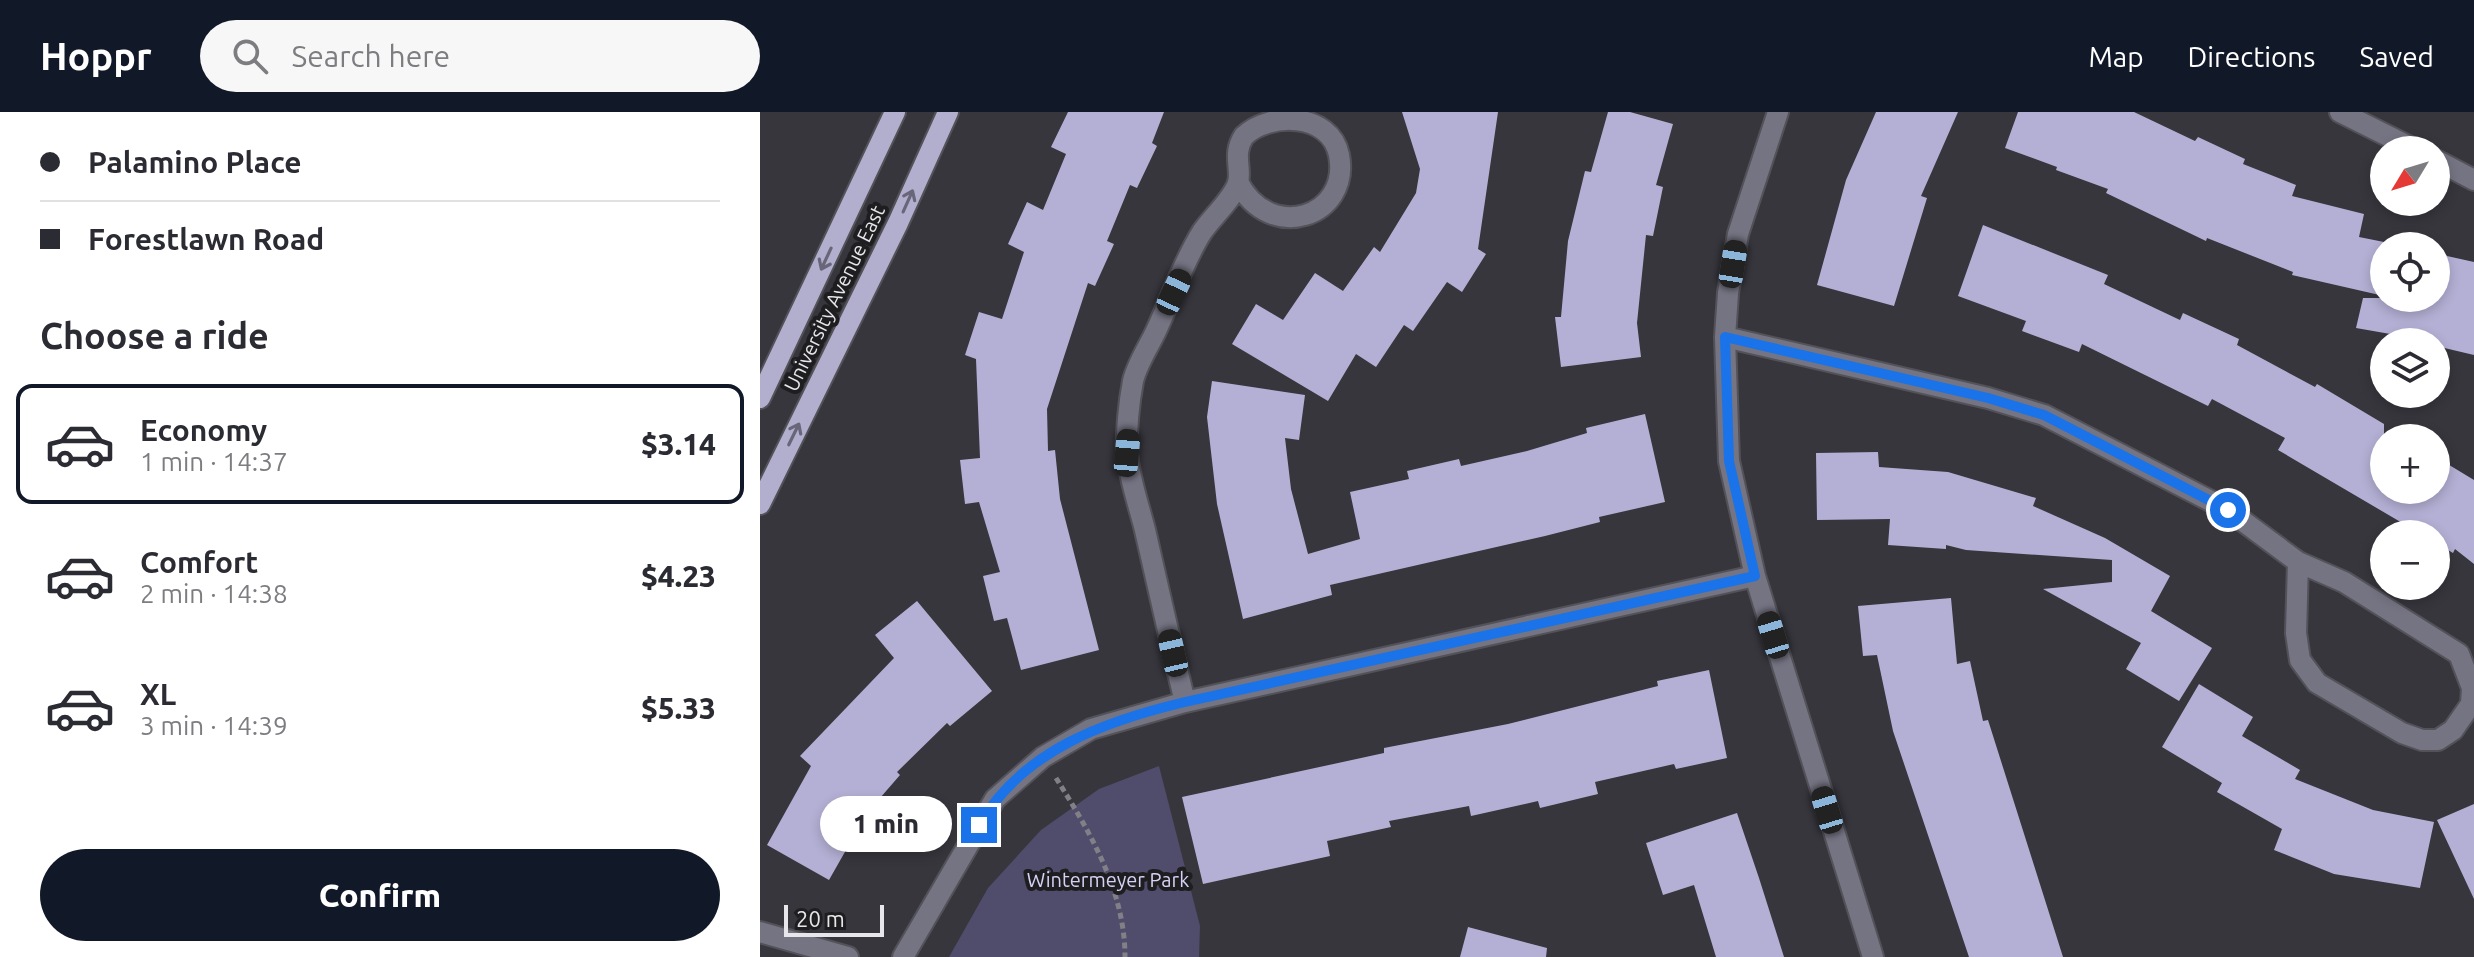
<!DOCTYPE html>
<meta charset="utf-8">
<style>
:root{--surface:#fff;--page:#f7f7f7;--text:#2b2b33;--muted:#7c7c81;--line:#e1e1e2;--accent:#111827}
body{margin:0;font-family:Ubuntu,sans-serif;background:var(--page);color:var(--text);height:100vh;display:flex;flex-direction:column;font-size:30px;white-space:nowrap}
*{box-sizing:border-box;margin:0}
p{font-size:26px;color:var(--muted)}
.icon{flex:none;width:44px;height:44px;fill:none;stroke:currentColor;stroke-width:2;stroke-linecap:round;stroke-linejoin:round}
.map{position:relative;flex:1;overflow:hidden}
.panel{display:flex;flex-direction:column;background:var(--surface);width:760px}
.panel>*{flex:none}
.banner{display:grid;align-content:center;height:176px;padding:0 40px;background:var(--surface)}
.needle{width:52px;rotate:232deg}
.controls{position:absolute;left:1610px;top:24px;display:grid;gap:16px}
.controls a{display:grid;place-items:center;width:80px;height:80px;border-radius:50%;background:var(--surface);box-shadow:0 4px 12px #0003;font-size:40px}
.scale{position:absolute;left:24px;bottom:20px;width:100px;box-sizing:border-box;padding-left:8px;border:4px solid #e7e7eb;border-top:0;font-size:22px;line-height:28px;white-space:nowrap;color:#e7e7eb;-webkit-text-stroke:6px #1e1e21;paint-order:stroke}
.end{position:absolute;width:36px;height:36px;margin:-18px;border:10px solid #1a73e8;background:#fff;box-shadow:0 0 0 4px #fff}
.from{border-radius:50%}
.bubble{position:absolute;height:56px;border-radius:28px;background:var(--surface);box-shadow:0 4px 12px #0003;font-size:26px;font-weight:800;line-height:56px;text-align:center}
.car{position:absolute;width:24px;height:48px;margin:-24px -12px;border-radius:10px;box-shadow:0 0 6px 2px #0007;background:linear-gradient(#222 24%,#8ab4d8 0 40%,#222 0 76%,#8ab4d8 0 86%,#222 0)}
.banner b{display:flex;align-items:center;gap:28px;height:76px;font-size:30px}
.banner b+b{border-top:2px solid var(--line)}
.banner i{width:20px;height:20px;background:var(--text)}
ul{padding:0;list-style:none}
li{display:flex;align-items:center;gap:24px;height:120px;margin:0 16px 12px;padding:0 24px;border:4px solid transparent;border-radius:16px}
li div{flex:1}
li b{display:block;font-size:30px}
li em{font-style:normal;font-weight:800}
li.current{border-color:var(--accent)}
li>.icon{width:72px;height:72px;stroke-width:1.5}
h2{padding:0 40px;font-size:36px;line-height:96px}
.action{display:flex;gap:16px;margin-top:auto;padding:16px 40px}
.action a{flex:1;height:92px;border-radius:48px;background:var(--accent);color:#fff;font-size:32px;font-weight:800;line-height:92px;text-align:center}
header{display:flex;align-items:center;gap:48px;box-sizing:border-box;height:112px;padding:0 40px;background:var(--accent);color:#fff}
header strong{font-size:38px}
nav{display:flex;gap:44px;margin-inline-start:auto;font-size:28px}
.search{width:560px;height:72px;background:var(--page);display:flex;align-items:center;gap:20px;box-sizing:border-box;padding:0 28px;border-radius:44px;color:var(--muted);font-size:30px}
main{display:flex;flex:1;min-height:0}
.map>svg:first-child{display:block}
.green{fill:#504c6b}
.building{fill:#b4b0d5}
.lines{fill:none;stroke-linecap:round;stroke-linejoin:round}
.minor-casing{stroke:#535259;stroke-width:24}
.major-casing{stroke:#535259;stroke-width:24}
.path{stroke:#818086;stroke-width:5;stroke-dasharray:6 4;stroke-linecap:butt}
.minor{stroke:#757483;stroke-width:20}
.major{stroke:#b2afce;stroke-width:20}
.oneway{stroke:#686678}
.route{stroke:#1a73e8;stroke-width:10}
.labels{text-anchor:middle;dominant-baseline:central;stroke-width:8;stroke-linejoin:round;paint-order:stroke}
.street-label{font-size:20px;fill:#e7e7eb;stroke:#1e1e21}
.park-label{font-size:20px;fill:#d5d2f6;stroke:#1e1e21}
</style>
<header>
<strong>Hoppr</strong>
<div class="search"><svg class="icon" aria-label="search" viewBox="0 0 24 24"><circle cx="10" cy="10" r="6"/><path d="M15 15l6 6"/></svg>Search here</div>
<nav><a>Map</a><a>Directions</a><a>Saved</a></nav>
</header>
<main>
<section class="panel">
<div class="banner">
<b><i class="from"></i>Palamino Place</b>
<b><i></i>Forestlawn Road</b>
</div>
<h2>Choose a ride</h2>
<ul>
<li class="current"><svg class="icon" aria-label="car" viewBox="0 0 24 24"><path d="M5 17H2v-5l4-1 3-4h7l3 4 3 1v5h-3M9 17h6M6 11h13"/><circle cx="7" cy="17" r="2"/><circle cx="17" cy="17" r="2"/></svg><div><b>Economy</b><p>1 min · 14:37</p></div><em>$3.14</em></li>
<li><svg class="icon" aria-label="car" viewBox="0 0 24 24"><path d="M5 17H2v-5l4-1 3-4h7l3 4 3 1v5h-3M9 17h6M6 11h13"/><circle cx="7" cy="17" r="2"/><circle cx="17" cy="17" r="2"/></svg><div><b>Comfort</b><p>2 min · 14:38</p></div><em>$4.23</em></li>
<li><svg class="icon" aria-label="car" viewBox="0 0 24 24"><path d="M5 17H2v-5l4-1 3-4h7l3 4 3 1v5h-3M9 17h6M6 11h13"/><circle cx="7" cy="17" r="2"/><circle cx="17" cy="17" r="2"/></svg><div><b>XL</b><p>3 min · 14:39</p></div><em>$5.33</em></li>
</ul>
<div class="action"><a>Confirm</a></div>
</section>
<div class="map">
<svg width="1714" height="845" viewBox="0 0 1714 845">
<rect width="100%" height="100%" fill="#37363d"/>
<path class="green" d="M 399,654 L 440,814 L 439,845 L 189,845 L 228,776 L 281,718 L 339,677 Z"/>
<path class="building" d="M 308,0 L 404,0 L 392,31 L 397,34 L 377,76 L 370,73 L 347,129 L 354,132 L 335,174 L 328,171 L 287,297 L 288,339 L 295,338 L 300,387 L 339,538 L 261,558 L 247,506 L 234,509 L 223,464 L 240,460 L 219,390 L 205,392 L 200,348 L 220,346 L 216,247 L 205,243 L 219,200 L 242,207 L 264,140 L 248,132 L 267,90 L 283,98 L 306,42 L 291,35 Z
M 642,0 L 738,0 L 718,137 L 726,142 L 702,180 L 687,170 L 653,219 L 644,213 L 616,255 L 596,242 L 568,289 L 472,232 L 496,192 L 523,208 L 555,161 L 583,179 L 614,135 L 620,140 L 656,81 L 660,57 Z
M 848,0 L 870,0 L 913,12 L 896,73 L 903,75 L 893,124 L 886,123 L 877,211 L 881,245 L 801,255 L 795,205 L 801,205 L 808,129 L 825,59 L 831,60 Z
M 1116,0 L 1198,0 L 1161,84 L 1167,86 L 1134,194 L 1057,173 L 1086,68 Z
M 1258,0 L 1374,0 L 1435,29 L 1438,25 L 1485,47 L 1483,52 L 1536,73 L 1532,84 L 1604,102 L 1599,125 L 1624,130 L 1624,184 L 1532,163 L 1533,160 L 1447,126 L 1446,129 L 1346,81 L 1348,77 L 1296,58 L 1297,55 L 1245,36 Z
M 1223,113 L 1348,163 L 1344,172 L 1420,208 L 1423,201 L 1479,227 L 1477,233 L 1555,275 L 1557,272 L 1624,312 L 1624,378 L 1676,378 L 1676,345 L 1714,368 L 1714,452 L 1695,437 L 1693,441 L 1676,431 L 1676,422 L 1661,422 L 1518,338 L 1525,326 L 1452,287 L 1448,294 L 1322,232 L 1319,240 L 1262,219 L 1266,209 L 1198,184 Z
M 1687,144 L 1714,150 L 1714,243 L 1676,234 L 1676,230 L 1596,216 L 1603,186 L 1678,186 Z
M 452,269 L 545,283 L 539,328 L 525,326 L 531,377 L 548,442 L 600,427 L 590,380 L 649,367 L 647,359 L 699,347 L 701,354 L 767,339 L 827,321 L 826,316 L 885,302 L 905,390 L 839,405 L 840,410 L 785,424 L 570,473 L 572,483 L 483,507 L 457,392 L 447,305 Z
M 1118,340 L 1119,355 L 1188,360 L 1276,386 L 1273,394 L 1345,426 L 1410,464 L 1391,499 L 1452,536 L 1419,589 L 1366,557 L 1381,531 L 1283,477 L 1352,470 L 1352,448 L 1206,438 L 1186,433 L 1186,437 L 1128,433 L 1130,407 L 1057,408 L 1056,341 Z
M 1191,486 L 1197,552 L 1210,549 L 1223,609 L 1228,608 L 1303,845 L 1209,845 L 1133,619 L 1117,543 L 1103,544 L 1098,494 Z
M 157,489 L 232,579 L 190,614 L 187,611 L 137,660 L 140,663 L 107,701 L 69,768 L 7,733 L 51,654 L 40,644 L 134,546 L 115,523 Z
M 949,558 L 967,646 L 916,657 L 914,652 L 835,670 L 838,682 L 780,696 L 778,689 L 711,704 L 709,694 L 629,709 L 631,715 L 567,729 L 570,744 L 443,772 L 422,685 L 624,641 L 624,636 L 748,612 L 898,574 L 897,569 Z
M 1439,572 L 1493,605 L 1482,624 L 1540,658 L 1535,667 L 1613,698 L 1674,710 L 1660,776 L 1574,762 L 1514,738 L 1522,717 L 1457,680 L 1462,671 L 1402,635 Z
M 1714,692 L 1714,787 L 1677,708 Z
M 977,701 L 999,766 L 1024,845 L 956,845 L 934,773 L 903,783 L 886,731 Z
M 708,815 L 787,836 L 786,845 L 700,845 Z"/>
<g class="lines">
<g class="minor-casing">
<path id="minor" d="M 1018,0 L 978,122 L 968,181 L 965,225 L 969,349 L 995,464 L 1113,845
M 1580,0 L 1656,38
M 1676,48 L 1714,68
M 965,225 L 1228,286 L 1284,303 L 1468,398 L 1538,450 L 1584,470 L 1699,542 L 1712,576 L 1711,592 L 1693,618 L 1678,628 L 1662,628 L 1642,621 L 1557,571 L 1540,548 L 1536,521 L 1538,450
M 425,590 C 411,533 398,475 385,418 C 379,394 369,366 367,341 C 366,320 369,290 373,269 C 377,252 389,234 396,219 C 411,187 423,150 442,120 C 452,105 472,88 478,71 C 482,56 472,42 484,24 C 509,0 570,0 579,43 C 591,105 510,132 478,70
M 0,820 L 88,845
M 143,845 L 235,687 L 283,645 L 331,617 L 425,590 L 995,464"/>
</g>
<g class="major-casing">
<path id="major" d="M 0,286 L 135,0
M 0,392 L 138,111 L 188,0"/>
</g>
<path class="path" d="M 296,666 C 330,720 365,779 365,845"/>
<use href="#minor" class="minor"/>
<use href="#major" class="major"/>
</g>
<defs><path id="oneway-shaft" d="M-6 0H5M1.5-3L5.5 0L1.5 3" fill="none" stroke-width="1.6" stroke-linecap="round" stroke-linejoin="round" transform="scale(2)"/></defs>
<g class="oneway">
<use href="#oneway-shaft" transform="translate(148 89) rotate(-66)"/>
<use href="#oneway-shaft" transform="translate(66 147) rotate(115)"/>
<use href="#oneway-shaft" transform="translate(34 322) rotate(-64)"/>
</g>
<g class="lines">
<path class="route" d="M 219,713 C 263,638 345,609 425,590 L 995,464 L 969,349 L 965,225 L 1228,286 L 1284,303 L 1468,398"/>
</g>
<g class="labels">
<g class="street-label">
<text transform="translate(74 186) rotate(-64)">University Avenue East</text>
</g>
<g class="park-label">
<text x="348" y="767">Wintermeyer Park</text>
</g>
</g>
</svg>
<div class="controls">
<a><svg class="needle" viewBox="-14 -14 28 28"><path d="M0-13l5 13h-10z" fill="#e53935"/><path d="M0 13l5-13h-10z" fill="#7c7c81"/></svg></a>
<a><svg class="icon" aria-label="locate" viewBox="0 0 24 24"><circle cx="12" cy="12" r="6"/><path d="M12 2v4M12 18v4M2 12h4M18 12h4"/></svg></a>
<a><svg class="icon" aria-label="layers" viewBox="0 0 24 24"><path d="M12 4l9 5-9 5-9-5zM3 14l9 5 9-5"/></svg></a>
<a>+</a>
<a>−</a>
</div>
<div class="scale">20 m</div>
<i class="end from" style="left:1468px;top:398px"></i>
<i class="end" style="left:219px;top:713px"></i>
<div class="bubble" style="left:60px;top:684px;width:132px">1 min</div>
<i class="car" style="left:973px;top:152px;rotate:9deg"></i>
<i class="car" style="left:414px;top:180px;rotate:25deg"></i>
<i class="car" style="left:367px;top:341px;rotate:5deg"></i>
<i class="car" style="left:1013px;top:523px;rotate:343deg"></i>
<i class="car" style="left:413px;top:541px;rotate:347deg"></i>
<i class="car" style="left:1067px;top:698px;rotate:343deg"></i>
</div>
</main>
